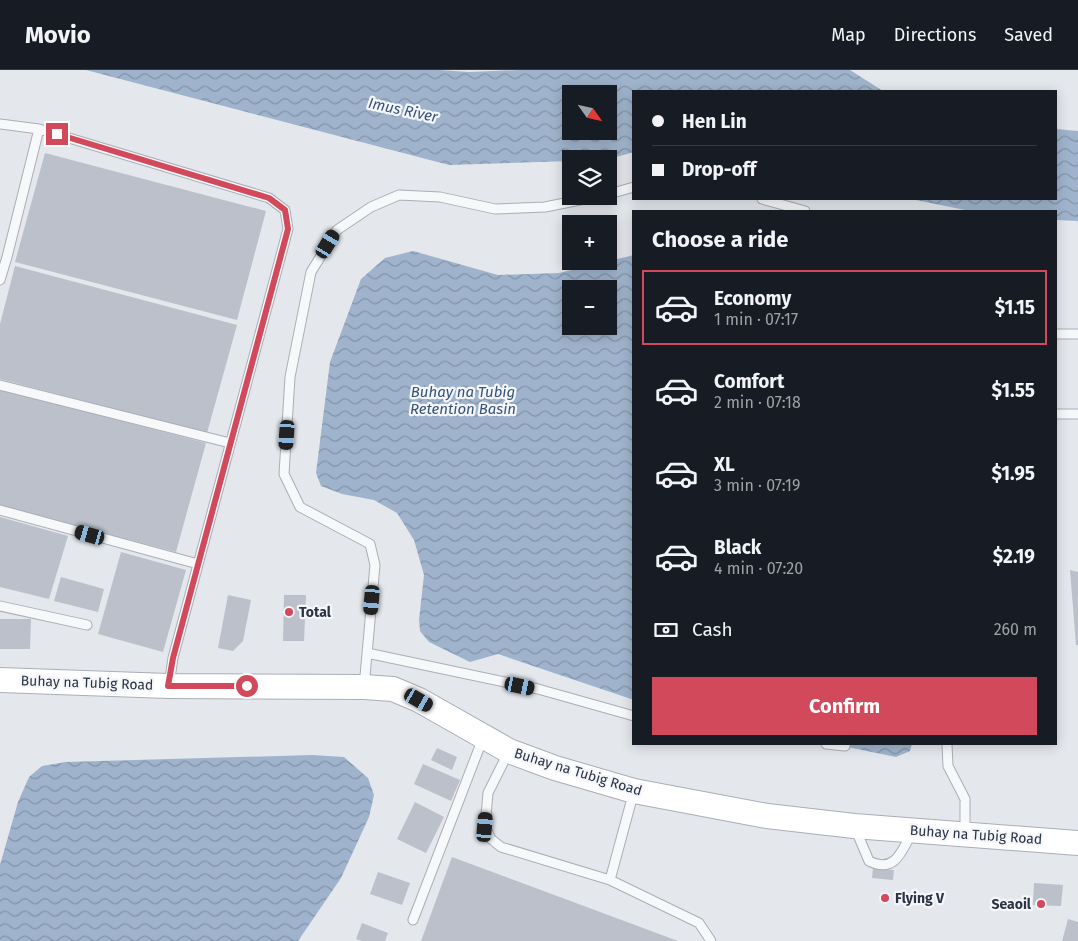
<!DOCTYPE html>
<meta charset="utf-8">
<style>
:root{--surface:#171b24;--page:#242831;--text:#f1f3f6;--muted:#9ea1a6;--line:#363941;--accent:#d1495b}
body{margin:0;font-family:"Fira Sans",sans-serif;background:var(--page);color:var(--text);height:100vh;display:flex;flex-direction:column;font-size:19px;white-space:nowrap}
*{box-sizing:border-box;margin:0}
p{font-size:16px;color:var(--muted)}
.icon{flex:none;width:28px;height:28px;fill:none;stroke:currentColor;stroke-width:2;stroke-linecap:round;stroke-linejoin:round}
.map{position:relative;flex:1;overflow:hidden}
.sheet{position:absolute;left:632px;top:140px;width:425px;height:535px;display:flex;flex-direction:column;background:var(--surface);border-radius:0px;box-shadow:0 2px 12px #0003}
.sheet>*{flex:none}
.hud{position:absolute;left:632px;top:20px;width:425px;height:110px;border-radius:0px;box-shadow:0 2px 12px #0003;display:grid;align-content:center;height:110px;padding:0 20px;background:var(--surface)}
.needle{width:32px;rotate:124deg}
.buttons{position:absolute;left:562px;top:15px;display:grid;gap:10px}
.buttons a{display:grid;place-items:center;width:55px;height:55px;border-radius:0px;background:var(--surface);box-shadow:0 2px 12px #0003;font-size:25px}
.end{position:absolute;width:22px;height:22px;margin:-11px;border:6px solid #d1495b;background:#fff;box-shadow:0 0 0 2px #fff}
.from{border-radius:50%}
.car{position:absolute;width:15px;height:30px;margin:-15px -8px;border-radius:6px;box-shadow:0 0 4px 1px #0007;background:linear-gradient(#222 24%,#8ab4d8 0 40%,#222 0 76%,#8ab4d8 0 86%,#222 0)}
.hud b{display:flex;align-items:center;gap:18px;height:48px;font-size:19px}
.hud b+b{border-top:1px solid var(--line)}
.hud i{width:12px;height:12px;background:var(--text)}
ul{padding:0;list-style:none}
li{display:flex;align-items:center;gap:15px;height:75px;margin:0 10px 8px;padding:0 10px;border:2px solid transparent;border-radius:0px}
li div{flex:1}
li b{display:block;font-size:19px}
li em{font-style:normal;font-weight:700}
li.selected{border-color:var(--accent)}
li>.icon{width:45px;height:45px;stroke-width:1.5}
h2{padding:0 20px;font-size:22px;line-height:60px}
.pay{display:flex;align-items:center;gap:12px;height:55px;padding:0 20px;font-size:19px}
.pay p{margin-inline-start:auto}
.button{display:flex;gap:10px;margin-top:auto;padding:10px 20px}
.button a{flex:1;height:58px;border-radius:0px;background:var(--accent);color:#fff;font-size:20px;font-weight:700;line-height:58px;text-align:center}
header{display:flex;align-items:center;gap:30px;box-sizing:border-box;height:70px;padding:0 25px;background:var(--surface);border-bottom:1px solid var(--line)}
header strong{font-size:24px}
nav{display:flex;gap:28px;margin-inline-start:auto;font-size:18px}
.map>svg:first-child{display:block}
.water{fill:url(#water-waves);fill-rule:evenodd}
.building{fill:#bbc0ca}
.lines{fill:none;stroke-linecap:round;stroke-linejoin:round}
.lane-casing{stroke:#a9aeb7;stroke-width:11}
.secondary-casing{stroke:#a9aeb7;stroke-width:26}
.lane{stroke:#f7f8fa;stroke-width:9}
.secondary{stroke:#fff;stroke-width:24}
.route{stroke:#d1495b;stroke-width:6}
.poi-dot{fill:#d1495b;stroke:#f4f6f9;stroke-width:2}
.labels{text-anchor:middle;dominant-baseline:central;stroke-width:4.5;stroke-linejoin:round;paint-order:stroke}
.poi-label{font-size:14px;font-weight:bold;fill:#2b3445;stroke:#f4f6f9;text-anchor:start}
.street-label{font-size:14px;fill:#2b3445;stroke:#f4f6f9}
.water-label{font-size:15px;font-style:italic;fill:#34527a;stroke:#f4f6f9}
</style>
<header>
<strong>Movio</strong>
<nav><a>Map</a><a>Directions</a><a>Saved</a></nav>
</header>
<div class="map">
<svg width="1078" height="871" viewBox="0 0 1078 871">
<defs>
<pattern id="water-waves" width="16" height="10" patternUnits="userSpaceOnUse" patternTransform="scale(1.25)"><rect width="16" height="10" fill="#9fb4cc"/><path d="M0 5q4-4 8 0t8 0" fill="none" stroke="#8293a7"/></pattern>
</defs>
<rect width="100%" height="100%" fill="#e4e7ec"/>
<path class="water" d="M 86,0 L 440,0 L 469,2 L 519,0 L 850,0 L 883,21 L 634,21 L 634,82 L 609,89 L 571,89 L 571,91 L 449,95 ZM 571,24 L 609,24 L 609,61 L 571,61 Z
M 1056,59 L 1078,61 L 1078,151 L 1056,150 L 1056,141 L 970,141 L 911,129 L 1056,129 Z
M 413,181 L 498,205 L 559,203 L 634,185 L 634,630 L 498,584 L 470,592 L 429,572 L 420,561 L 419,550 L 424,505 L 414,470 L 397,443 L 374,430 L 342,424 L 321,416 L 316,403 L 330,292 L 361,209 L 385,188 ZM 571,219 L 609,219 L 609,256 L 571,256 Z
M 833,674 L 912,674 L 910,681 L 896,687 Z
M 312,685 L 344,687 L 368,708 L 374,725 L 369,747 L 341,808 L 298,871 L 0,871 L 0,795 L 18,732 L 29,707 L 42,696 L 66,692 Z"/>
<path class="building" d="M 45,83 L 266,141 L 237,250 L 15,192 Z
M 15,196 L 237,255 L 207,363 L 0,309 L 0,254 Z
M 0,319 L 206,373 L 176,482 L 0,436 Z
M 0,447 L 68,466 L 49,529 L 0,517 Z
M 121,482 L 186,500 L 163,582 L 98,564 Z
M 1070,500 L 1078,502 L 1078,575 L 1076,575 Z
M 61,507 L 104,519 L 98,542 L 54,531 Z
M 228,525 L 251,530 L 243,571 L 233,581 L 218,578 Z
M 284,525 L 306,525 L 304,571 L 283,571 Z
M 0,549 L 31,549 L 30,579 L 0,579 Z
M 437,678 L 457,687 L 452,700 L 431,690 Z
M 423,694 L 460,710 L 451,731 L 414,714 Z
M 415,732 L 444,747 L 426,783 L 397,769 Z
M 452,787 L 678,871 L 421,871 Z
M 873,798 L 894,800 L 893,810 L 872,808 Z
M 378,802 L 410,813 L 402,835 L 370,824 Z
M 1034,813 L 1063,815 L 1061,836 L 1033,835 Z
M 1068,849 L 1078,852 L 1078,871 L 1062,871 Z
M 362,853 L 388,863 L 385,871 L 362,871 L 356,869 Z"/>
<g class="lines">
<g class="lane-casing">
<path id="lane" d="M 0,54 L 39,59
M 609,124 L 634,117
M 762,129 L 805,141
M 0,210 L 7,187 L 39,59 L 269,128 L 285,140 L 288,159 L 173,588 L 169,615
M 1056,264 L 1078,264
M 0,315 L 230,373
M 1056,344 L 1078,344
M 0,440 L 198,494
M 0,536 L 87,555
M 367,583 L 538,619 L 634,646
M 364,617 L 375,495 L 370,474 L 300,437 L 284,404 L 290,307 L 311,202 L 337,160 L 371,137 L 399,125 L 440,127 L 495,139 L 545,137 L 600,126
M 826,674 L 845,676
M 947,674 L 948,696 L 965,729 L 965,764
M 508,683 L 488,723 L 485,757 L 491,769 L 501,777 L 610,810
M 634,721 L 610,810 L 699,853 L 711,871
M 855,758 L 869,791 C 895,804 902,781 912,762
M 413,850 L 483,668"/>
</g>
<g class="secondary-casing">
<path id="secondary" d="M 0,610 L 168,616 L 364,617 L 393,619 L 419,630 L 509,681 L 555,698 L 634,721 L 767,746 L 854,756 L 1078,773"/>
</g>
<use href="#lane" class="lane"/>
<use href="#secondary" class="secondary"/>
</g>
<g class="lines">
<path class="route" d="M 57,64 L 269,128 L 285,140 L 288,159 L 173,588 L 168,616 L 247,616"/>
</g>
<g class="poi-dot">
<circle cx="289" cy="542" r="5"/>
<circle cx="885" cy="828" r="5"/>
<circle cx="1041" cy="834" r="5"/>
</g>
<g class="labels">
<g class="poi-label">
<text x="299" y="542">Total</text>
<text x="895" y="828">Flying V</text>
<text x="1031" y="834" text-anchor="end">Seaoil</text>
</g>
<g class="street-label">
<text transform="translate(87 613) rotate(2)">Buhay na Tubig Road</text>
<text transform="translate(578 702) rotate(17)">Buhay na Tubig Road</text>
<text transform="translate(976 765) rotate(4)">Buhay na Tubig Road</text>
</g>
<g class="water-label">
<text transform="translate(403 40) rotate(12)">Imus River</text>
<text x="463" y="322">Buhay na Tubig<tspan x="463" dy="17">Retention Basin</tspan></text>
</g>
</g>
</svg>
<div class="buttons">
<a><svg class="needle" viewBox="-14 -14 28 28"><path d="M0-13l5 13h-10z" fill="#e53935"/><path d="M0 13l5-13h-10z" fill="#9ea1a6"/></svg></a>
<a><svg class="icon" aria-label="layers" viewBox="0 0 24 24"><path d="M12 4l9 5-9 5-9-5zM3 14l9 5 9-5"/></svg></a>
<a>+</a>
<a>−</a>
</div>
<i class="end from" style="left:247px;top:616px"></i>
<i class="end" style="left:57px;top:64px"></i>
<i class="car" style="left:328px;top:174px;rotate:31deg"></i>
<i class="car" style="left:287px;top:365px;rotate:184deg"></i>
<i class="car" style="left:90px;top:465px;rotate:286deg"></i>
<i class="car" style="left:372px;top:530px;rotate:185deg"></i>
<i class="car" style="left:520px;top:616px;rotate:102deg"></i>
<i class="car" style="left:419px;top:630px;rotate:120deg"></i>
<i class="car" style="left:485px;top:757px;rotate:5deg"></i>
<div class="hud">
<b><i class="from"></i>Hen Lin</b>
<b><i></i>Drop-off</b>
</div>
<section class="sheet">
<h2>Choose a ride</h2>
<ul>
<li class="selected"><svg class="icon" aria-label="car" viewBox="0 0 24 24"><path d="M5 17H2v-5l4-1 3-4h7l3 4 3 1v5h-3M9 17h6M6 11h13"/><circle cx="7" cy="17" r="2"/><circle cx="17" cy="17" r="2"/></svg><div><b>Economy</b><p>1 min · 07:17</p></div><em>$1.15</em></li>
<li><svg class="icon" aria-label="car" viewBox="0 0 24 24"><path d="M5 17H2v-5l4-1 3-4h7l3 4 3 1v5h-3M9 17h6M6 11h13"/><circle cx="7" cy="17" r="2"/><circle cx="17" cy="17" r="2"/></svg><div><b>Comfort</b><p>2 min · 07:18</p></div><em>$1.55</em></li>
<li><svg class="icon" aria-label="car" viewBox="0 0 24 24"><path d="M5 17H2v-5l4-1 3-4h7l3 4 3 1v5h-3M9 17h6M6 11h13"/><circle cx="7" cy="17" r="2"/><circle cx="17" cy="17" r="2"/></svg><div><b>XL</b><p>3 min · 07:19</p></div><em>$1.95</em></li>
<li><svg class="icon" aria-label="car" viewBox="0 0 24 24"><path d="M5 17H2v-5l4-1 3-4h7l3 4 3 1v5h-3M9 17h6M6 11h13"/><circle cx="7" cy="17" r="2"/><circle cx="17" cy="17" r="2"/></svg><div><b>Black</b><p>4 min · 07:20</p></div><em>$2.19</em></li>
</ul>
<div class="pay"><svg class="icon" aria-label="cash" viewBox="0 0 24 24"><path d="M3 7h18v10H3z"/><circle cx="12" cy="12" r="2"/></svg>Cash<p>260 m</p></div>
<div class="button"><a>Confirm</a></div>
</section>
</div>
